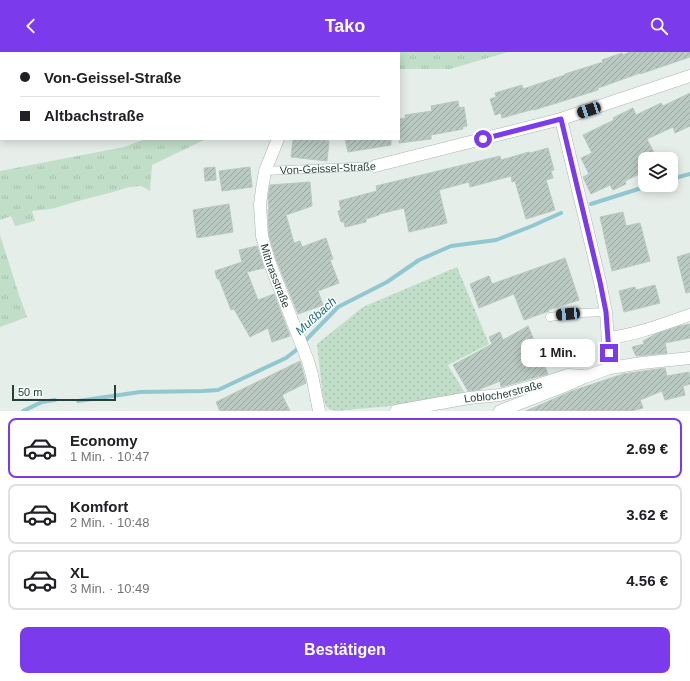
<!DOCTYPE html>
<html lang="de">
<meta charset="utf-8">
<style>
:root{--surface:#fff;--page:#f2f2f2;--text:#202124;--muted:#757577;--line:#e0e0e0;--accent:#7c3aed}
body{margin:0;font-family:Helvetica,sans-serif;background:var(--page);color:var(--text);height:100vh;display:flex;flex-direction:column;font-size:15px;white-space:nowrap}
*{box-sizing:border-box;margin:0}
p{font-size:13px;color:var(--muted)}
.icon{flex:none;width:22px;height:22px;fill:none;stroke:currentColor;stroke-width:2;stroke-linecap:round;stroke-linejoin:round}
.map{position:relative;height:359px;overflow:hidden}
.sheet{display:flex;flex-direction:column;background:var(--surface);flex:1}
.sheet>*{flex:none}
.top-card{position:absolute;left:0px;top:0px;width:400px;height:88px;box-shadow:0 2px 10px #0003;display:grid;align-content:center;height:88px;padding:0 20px;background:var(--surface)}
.controls{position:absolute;left:638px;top:100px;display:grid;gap:8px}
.controls a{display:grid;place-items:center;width:40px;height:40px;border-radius:8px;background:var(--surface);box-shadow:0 2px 10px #0003;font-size:20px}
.scale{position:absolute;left:12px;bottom:10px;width:104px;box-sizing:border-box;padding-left:4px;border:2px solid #254039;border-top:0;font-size:11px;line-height:14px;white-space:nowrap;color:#254039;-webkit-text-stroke:3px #f7fbf9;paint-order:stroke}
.end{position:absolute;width:18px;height:18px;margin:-9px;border:5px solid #7c3aed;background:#fff;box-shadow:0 0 0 2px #fff}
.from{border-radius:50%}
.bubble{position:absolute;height:28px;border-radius:8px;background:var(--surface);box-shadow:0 2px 10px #0003;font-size:13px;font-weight:700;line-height:28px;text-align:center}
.car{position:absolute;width:12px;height:24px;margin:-12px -6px;border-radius:5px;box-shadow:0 0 3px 1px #0007;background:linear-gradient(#222 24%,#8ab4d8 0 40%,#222 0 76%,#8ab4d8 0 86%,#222 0)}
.top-card b{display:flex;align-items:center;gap:14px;height:38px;font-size:15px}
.top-card b+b{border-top:1px solid var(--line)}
.top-card i{width:10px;height:10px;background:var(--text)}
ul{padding:7px 0 0;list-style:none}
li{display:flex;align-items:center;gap:12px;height:60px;margin:0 8px 6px;padding:0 12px;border:2px solid var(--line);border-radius:8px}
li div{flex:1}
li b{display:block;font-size:15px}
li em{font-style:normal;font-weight:700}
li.selected{border-color:var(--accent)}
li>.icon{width:36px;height:36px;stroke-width:1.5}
.action{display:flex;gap:8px;margin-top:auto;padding:8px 20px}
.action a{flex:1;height:46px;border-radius:8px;background:var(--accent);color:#fff;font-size:16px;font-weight:700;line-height:46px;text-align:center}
header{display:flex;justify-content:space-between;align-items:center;height:52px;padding:0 20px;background:var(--accent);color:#fff;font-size:18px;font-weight:700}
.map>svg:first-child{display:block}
.grass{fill:url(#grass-tufts)}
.park{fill:url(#park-dots)}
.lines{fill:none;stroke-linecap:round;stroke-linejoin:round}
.stream{stroke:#91c7d0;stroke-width:4}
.building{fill:url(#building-hatch);stroke:#b8c8c1}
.service-casing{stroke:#a8b6b1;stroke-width:9}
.minor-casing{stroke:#a8b6b1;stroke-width:13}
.service{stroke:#fff;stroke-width:8}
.minor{stroke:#fff;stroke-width:12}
.route{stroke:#7c3aed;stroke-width:5}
.labels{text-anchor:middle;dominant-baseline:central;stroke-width:3;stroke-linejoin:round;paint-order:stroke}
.street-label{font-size:11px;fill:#254039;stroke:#f7fbf9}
.water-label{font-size:12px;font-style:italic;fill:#216c7b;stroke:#f7fbf9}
</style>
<header><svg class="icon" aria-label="back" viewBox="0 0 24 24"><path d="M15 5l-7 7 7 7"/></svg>Tako<svg class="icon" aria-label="search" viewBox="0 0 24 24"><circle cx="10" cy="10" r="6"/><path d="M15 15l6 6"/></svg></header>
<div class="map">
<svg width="690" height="359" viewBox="0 0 690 359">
<defs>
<pattern id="grass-tufts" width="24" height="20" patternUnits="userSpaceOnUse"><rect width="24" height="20" fill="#c0dec8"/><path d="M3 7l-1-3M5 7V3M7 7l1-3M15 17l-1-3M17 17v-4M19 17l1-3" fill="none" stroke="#a5c0ad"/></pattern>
<pattern id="park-dots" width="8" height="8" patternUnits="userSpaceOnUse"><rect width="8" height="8" fill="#c0dec8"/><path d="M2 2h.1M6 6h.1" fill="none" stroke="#a5c0ad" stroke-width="1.8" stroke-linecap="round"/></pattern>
<pattern id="building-hatch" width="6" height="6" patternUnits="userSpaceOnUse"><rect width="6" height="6" fill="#bbc9c3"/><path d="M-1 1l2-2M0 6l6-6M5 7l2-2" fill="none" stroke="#98a59f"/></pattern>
</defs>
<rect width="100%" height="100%" fill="#e6eeea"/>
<path class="grass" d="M 334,0 L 508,0 L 450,17 L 399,17 L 399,1 L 332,1 Z
M 146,87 L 206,87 L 152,113 L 150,139 L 141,134 L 129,135 L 113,140 L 82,148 L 51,157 L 32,159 L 35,169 L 15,174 L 11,164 L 0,168 L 0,119 L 124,95 Z
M 0,183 L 19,243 L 27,265 L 0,275 Z"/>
<path class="park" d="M 457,215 L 489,292 L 448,313 L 465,341 L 412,352 L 336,359 L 329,357 L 326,354 L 323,345 L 317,292 L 363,255 Z"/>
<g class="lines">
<path class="stream" d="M 671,127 L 690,122
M 591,152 L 651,133
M 78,349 L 140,340 L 203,339 L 218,338 L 286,306 L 295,299 L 307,287 L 338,255 L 387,230 L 419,208 L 451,194 L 496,188 L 532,174 L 561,161
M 23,359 L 42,350 L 55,348"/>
</g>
<path class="building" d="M 630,0 L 690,0 L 690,5 L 640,22 L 640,21 L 598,36 L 598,38 L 534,58 L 534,57 L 502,66 L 501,61 L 495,63 L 490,47 L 496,45 L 495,41 L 522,33 L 523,37 L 565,23 L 565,22 L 603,10 L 602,8 L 622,1 L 623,3 Z
M 690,41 L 690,74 L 675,81 L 673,75 L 647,87 L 657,107 L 645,107 L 645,119 L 625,129 L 626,132 L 613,138 L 610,133 L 591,142 L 583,125 L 589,122 L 581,106 L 592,101 L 583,83 L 614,68 L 613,66 L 633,56 L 636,63 L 661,51 L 663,54 Z
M 458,49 L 459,56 L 464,55 L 467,74 L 462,75 L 463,77 L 431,83 L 431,87 L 399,91 L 399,67 L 406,66 L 405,63 L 432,59 L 431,54 Z
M 293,87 L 306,87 L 329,89 L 327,109 L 291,105 Z
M 345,87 L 391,87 L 391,93 L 348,100 Z
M 548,96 L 554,118 L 551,119 L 553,126 L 546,128 L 555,158 L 526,167 L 515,129 L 512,130 L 511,124 L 470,135 L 469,130 L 439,138 L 447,171 L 409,180 L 404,156 L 379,162 L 379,163 L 366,167 L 366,170 L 345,175 L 344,170 L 341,170 L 338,159 L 341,158 L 339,149 L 377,139 L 376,134 L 500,104 L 501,108 L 529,100 L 530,101 Z
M 215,115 L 216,128 L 205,129 L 204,116 Z
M 250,115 L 252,135 L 222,139 L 219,119 Z
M 310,130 L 312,154 L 286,163 L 294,191 L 300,189 L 302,195 L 326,186 L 333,207 L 330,208 L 339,231 L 318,239 L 323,253 L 298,262 L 276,207 L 269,183 L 268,158 L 269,157 L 268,146 L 270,133 Z
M 229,152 L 233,180 L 197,186 L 193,158 Z
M 623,160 L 626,174 L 640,171 L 650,209 L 612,219 L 600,165 Z
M 257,194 L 264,216 L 247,220 L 258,248 L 274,242 L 290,284 L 272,290 L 268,276 L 250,285 L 234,257 L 231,258 L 219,227 L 217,227 L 215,219 L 242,210 L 239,198 Z
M 690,201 L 690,240 L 686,241 L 677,205 Z
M 565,206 L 579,248 L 548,258 L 549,259 L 524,268 L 514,242 L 479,256 L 470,232 L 489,224 L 492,232 Z
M 655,233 L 660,251 L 624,260 L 619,239 L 635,235 L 636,238 Z
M 690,272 L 690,286 L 665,291 L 667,301 L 636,304 L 632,295 L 644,292 L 643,289 L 656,282 L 680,274 Z
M 528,274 L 548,322 L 501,335 L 500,329 L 478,338 L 468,339 L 453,313 L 492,292 L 489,285 L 500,280 L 503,288 Z
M 300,309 L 306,331 L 282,343 L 290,359 L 220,359 L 216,350 Z
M 665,316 L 667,324 L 689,320 L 690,332 L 683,334 L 685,343 L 665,348 L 662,339 L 640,348 L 643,356 L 632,359 L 526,359 L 572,339 L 623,322 Z"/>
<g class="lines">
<g class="service-casing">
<g id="service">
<path id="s1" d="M 265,119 L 375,114"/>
<path d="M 550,265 L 581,261 L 606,260"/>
</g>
</g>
<g class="minor-casing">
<g id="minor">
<path d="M 561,67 L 600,230 L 606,260 L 610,316"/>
<path id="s2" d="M 278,87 L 265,119 L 262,137 L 260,153 L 262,184 L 269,209 L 308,309 L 312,323 L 319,359"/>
<path d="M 375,114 L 561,67 L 690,24"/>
<path d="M 608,286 C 636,283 663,272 690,263"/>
<path id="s3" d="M 396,359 L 469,346 L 500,343 L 538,333 L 568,323 L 583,324"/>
<path d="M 500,359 L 562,335 L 585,325 L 610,316 L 642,311 L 690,306"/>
</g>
</g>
<use href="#service" class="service"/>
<use href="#minor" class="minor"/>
</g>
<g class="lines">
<path class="route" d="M 483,87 L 561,67 L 600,230 L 606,260 L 609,301"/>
</g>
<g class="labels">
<g class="street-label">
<text stroke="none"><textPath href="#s1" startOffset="63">Von-Geissel-Straße</textPath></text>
<text stroke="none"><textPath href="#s2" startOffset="142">Mithrasstraße</textPath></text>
<text stroke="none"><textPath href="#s3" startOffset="109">Loblocherstraße</textPath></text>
</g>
<g class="water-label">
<text transform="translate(316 264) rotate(-42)">Mußbach</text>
</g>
</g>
</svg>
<div class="controls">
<a><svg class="icon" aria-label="layers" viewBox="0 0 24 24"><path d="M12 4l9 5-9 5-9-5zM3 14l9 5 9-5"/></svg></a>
</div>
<div class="scale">50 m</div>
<i class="end from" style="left:483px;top:87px"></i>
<i class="end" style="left:609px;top:301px"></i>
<div class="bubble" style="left:521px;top:287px;width:74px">1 Min.</div>
<i class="car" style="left:589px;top:58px;rotate:252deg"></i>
<i class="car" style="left:568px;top:262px;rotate:265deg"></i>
<div class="top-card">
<b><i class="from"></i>Von-Geissel-Straße</b>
<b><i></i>Altbachstraße</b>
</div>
</div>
<section class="sheet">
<ul>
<li class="selected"><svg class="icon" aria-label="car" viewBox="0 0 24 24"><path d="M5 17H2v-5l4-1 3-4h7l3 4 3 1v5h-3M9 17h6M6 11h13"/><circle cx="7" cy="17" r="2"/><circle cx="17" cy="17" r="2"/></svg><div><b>Economy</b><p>1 Min. · 10:47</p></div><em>2.69 €</em></li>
<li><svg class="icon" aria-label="car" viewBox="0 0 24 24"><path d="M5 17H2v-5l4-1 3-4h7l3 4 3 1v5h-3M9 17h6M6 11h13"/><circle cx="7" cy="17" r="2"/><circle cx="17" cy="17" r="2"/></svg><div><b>Komfort</b><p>2 Min. · 10:48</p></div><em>3.62 €</em></li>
<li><svg class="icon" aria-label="car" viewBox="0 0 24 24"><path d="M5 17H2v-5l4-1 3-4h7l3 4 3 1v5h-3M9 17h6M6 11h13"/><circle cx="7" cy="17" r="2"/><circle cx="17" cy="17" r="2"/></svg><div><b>XL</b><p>3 Min. · 10:49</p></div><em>4.56 €</em></li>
</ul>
<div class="action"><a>Bestätigen</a></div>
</section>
